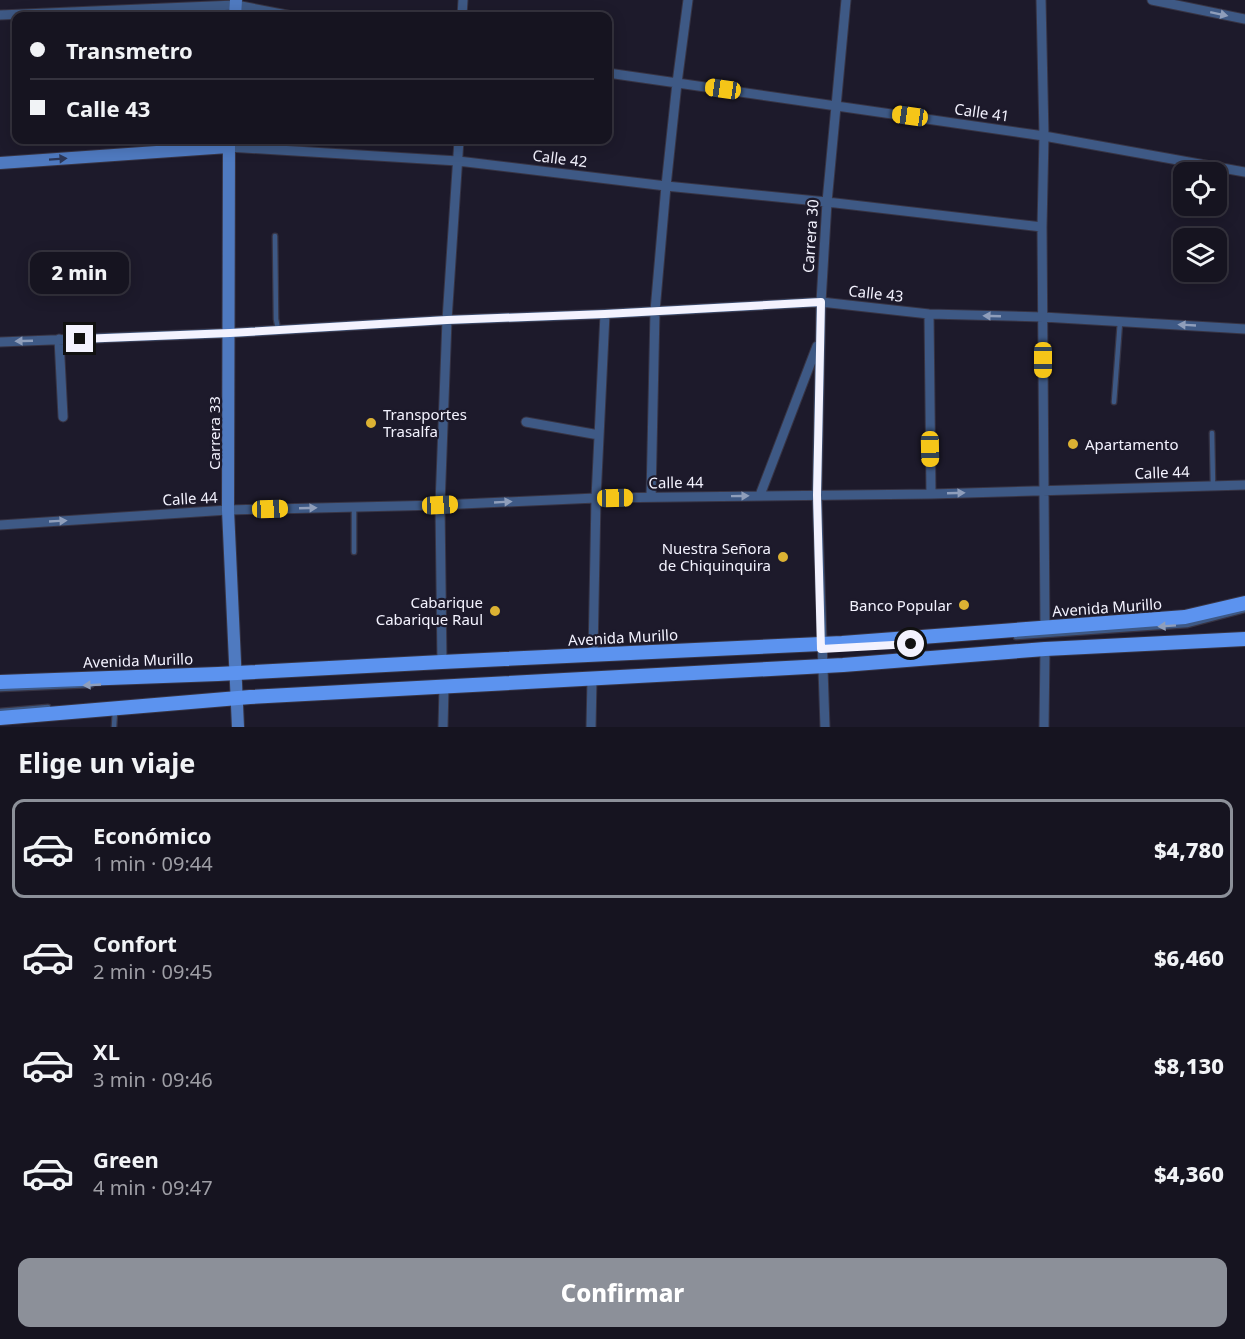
<!DOCTYPE html>
<html lang="es">
<meta charset="utf-8">
<style>
:root{--surface:#161420;--page:#1f1d29;--text:#f1f3f6;--muted:#9e9ea5;--line:#35333e;--accent:#8c9099}
body{margin:0;font-family:"Noto Sans",sans-serif;background:var(--page);color:var(--text);height:100vh;display:flex;flex-direction:column;font-size:22px;white-space:nowrap}
*{box-sizing:border-box;margin:0}
p{font-size:20px;color:var(--muted)}
.icon{flex:none;width:33px;height:33px;fill:none;stroke:currentColor;stroke-width:2;stroke-linecap:round;stroke-linejoin:round}
.map{position:relative;height:727px;overflow:hidden}
.details{display:flex;flex-direction:column;background:var(--surface);flex:1}
.details>*{flex:none}
.top-card{position:absolute;left:12px;top:12px;width:600px;height:132px;border-radius:12px;box-shadow:0 3px 15px #0003,0 0 0 2px var(--line);display:grid;align-content:center;height:132px;padding:0 18px;background:var(--surface)}
.buttons{position:absolute;left:1173px;top:162px;display:grid;gap:12px}
.buttons a{display:grid;place-items:center;width:54px;height:54px;border-radius:12px;background:var(--surface);box-shadow:0 3px 15px #0003,0 0 0 2px var(--line);font-size:30px}
.end{position:absolute;width:27px;height:27px;margin:-14px;border:8px solid #f3f2fe;background:#111;box-shadow:0 0 0 3px #111}
.from{border-radius:50%}
.bubble{position:absolute;height:42px;border-radius:12px;background:var(--surface);box-shadow:0 3px 15px #0003,0 0 0 2px var(--line);font-size:20px;font-weight:800;line-height:42px;text-align:center}
.car{position:absolute;width:18px;height:36px;margin:-18px -9px;border-radius:8px;box-shadow:0 0 4px 2px #0007;background:linear-gradient(#f5c518 24%,#345 0 40%,#f5c518 0 76%,#345 0 86%,#f5c518 0)}
.top-card b{display:flex;align-items:center;gap:21px;height:57px;font-size:22px}
.top-card b+b{border-top:2px solid var(--line)}
.top-card i{width:15px;height:15px;background:var(--text)}
ul{padding:0;list-style:none}
li{display:flex;align-items:center;gap:18px;height:99px;margin:0 12px 9px;padding:0 6px;border:3px solid transparent;border-radius:12px}
li div{flex:1}
li b{display:block;font-size:22px}
li em{font-style:normal;font-weight:800}
li.selected{border-color:var(--accent)}
li>.icon{width:54px;height:54px;stroke-width:1.5}
h2{padding:0 18px;font-size:27px;line-height:72px}
.cta{display:flex;gap:12px;margin-top:auto;padding:12px 18px}
.cta a{flex:1;height:69px;border-radius:12px;background:var(--accent);color:#fff;font-size:24px;font-weight:800;line-height:69px;text-align:center}
.map>svg:first-child{display:block}
.lines{fill:none;stroke-linecap:round;stroke-linejoin:round}
.lane-casing{stroke:#373444;stroke-width:7}
.street-casing{stroke:#373444;stroke-width:11}
.secondary-casing{stroke:#373444;stroke-width:14}
.primary-casing{stroke:#373444;stroke-width:16}
.lane{stroke:#3e5985;stroke-width:4.5}
.street{stroke:#3e5985;stroke-width:9}
.secondary{stroke:#4f7ac0;stroke-width:12}
.primary{stroke:#5c93ef;stroke-width:14}
.oneway{fill:#8f9ebb}
.oneway2{fill:#2c3758}
.route{stroke:#f3f2fe;stroke-width:8}
.poi-dot{fill:#dcb233;stroke:#1d1a2b;stroke-width:2}
.labels{text-anchor:middle;dominant-baseline:central;stroke-width:4.5;stroke-linejoin:round;paint-order:stroke}
.street-label{font-size:15px;fill:#f3f2fe;stroke:#1d1a2b}
.poi-label{font-size:15px;fill:#f3f2fe;stroke:#1d1a2b;text-anchor:end}
</style>
<div class="map">
<svg width="1245" height="727" viewBox="0 0 1245 727">
<rect width="100%" height="100%" fill="#1d1a2b"/>
<g class="lines">
<g class="lane-casing">
<path id="lane" d="M 275,236 L 276,319 L 278,329
M 1114,402 L 1120,322
M 1212,433 L 1213,486
M 354,507 L 354,552
M 1016,637 L 1187,625 L 1245,610
M 0,689 L 91,685
M 0,711 L 48,707
M 114,727 L 115,711"/>
</g>
<g class="street-casing">
<path id="street" d="M 1041,0 L 1044,136 L 1042,227 L 1045,628
M 1152,0 L 1245,19
M 0,15 L 236,5 L 292,16
M 462,16 L 463,0
M 608,73 L 1044,136 L 1245,172
M 228,147 L 458,161 L 666,186 L 827,202 L 1042,227
M 929,314 L 931,494
M 59,339 L 63,417
M 0,342 L 230,333 L 447,320 L 605,314 L 821,302 L 929,314 L 1043,317 L 1245,329
M 526,422 L 599,435
M 760,495 L 817,346
M 651,497 L 655,311 L 666,186 L 677,83 L 688,0
M 0,525 L 228,510 L 440,505 L 596,498 L 931,494 L 1245,485
M 593,655 L 596,498 L 605,314
M 442,662 L 440,505 L 447,320 L 459,140
M 443,727 L 444,687
M 591,727 L 592,679
M 825,727 L 817,495 L 821,302 L 827,202 L 846,0
M 1044,727 L 1045,649"/>
</g>
<g class="secondary-casing">
<path id="secondary" d="M 235,16 L 236,0
M 229,140 L 228,510 L 238,727
M 0,163 L 228,147"/>
</g>
<g class="primary-casing">
<path id="primary" d="M 0,682 L 218,674 L 442,662 L 842,643 L 1185,617 L 1245,603
M 0,718 L 250,697 L 843,665 L 1045,649 L 1245,639"/>
</g>
<use href="#lane" class="lane"/>
<use href="#street" class="street"/>
<use href="#secondary" class="secondary"/>
<use href="#primary" class="primary"/>
</g>
<defs><path id="oneway-solid" d="M-6-.8H1V-3.2L6.5 0L1 3.2V.8H-6Z" transform="scale(1.5)"/></defs>
<g class="oneway">
<use href="#oneway-solid" transform="translate(1219 14) rotate(12)"/>
<use href="#oneway-solid" transform="translate(992 316) rotate(-178)"/>
<use href="#oneway-solid" transform="translate(1187 325) rotate(-177)"/>
<use href="#oneway-solid" transform="translate(24 341) rotate(178)"/>
<use href="#oneway-solid" transform="translate(956 493) rotate(-2)"/>
<use href="#oneway-solid" transform="translate(740 496) rotate(-1)"/>
<use href="#oneway-solid" transform="translate(503 502) rotate(-3)"/>
<use href="#oneway-solid" transform="translate(308 508) rotate(-2)"/>
<use href="#oneway-solid" transform="translate(58 521) rotate(-3)"/>
<use href="#oneway-solid" transform="translate(1167 626) rotate(176)"/>
<use href="#oneway-solid" transform="translate(92 685) rotate(177)"/>
</g>
<use class="oneway2" href="#oneway-solid" transform="translate(58 159) rotate(-4)"/>
<g class="lines">
<path class="route" d="M 80,339 L 230,333 L 447,320 L 605,314 L 821,302 L 817,495 L 821,649 L 911,644"/>
</g>
<g class="poi-dot">
<circle cx="371" cy="423" r="6"/>
<circle cx="1073" cy="444" r="6"/>
<circle cx="783" cy="557" r="6"/>
<circle cx="964" cy="605" r="6"/>
<circle cx="495" cy="611" r="6"/>
</g>
<g class="labels">
<g class="street-label">
<text transform="translate(982 112) rotate(8)">Calle 41</text>
<text transform="translate(560 158) rotate(7)">Calle 42</text>
<text transform="translate(810 236) rotate(-86)">Carrera 30</text>
<text transform="translate(876 293) rotate(6)">Calle 43</text>
<text transform="translate(214 433) rotate(-90)">Carrera 33</text>
<text transform="translate(1162 472) rotate(-2)">Calle 44</text>
<text transform="translate(676 482) rotate(-1)">Calle 44</text>
<text transform="translate(190 498) rotate(-3)">Calle 44</text>
<text transform="translate(1107 607) rotate(-4)">Avenida Murillo</text>
<text transform="translate(623 637) rotate(-3)">Avenida Murillo</text>
<text transform="translate(138 660) rotate(-2)">Avenida Murillo</text>
</g>
<g class="poi-label">
<text x="383" y="414" text-anchor="start">Transportes<tspan x="383" dy="17">Trasalfa</tspan></text>
<text x="1085" y="444" text-anchor="start">Apartamento</text>
<text x="771" y="548">Nuestra Señora<tspan x="771" dy="17">de Chiquinquira</tspan></text>
<text x="483" y="602">Cabarique<tspan x="483" dy="17">Cabarique Raul</tspan></text>
<text x="952" y="605">Banco Popular</text>
</g>
</g>
</svg>
<div class="buttons">
<a><svg class="icon" aria-label="locate" viewBox="0 0 24 24"><circle cx="12" cy="12" r="6"/><path d="M12 2v4M12 18v4M2 12h4M18 12h4"/></svg></a>
<a><svg class="icon" aria-label="layers" viewBox="0 0 24 24"><path d="M12 4l9 5-9 5-9-5zM3 14l9 5 9-5"/></svg></a>
</div>
<i class="end from" style="left:911px;top:644px"></i>
<i class="end" style="left:80px;top:339px"></i>
<div class="bubble" style="left:30px;top:252px;width:99px">2 min</div>
<i class="car" style="left:723px;top:89px;rotate:278deg"></i>
<i class="car" style="left:910px;top:116px;rotate:278deg"></i>
<i class="car" style="left:1043px;top:360px;rotate:180deg"></i>
<i class="car" style="left:930px;top:449px;rotate:179deg"></i>
<i class="car" style="left:615px;top:498px;rotate:89deg"></i>
<i class="car" style="left:440px;top:505px;rotate:87deg"></i>
<i class="car" style="left:270px;top:509px;rotate:88deg"></i>
<div class="top-card">
<b><i class="from"></i>Transmetro</b>
<b><i></i>Calle 43</b>
</div>
</div>
<section class="details">
<h2>Elige un viaje</h2>
<ul>
<li class="selected"><svg class="icon" aria-label="car" viewBox="0 0 24 24"><path d="M5 17H2v-5l4-1 3-4h7l3 4 3 1v5h-3M9 17h6M6 11h13"/><circle cx="7" cy="17" r="2"/><circle cx="17" cy="17" r="2"/></svg><div><b>Económico</b><p>1 min · 09:44</p></div><em>$4,780</em></li>
<li><svg class="icon" aria-label="car" viewBox="0 0 24 24"><path d="M5 17H2v-5l4-1 3-4h7l3 4 3 1v5h-3M9 17h6M6 11h13"/><circle cx="7" cy="17" r="2"/><circle cx="17" cy="17" r="2"/></svg><div><b>Confort</b><p>2 min · 09:45</p></div><em>$6,460</em></li>
<li><svg class="icon" aria-label="car" viewBox="0 0 24 24"><path d="M5 17H2v-5l4-1 3-4h7l3 4 3 1v5h-3M9 17h6M6 11h13"/><circle cx="7" cy="17" r="2"/><circle cx="17" cy="17" r="2"/></svg><div><b>XL</b><p>3 min · 09:46</p></div><em>$8,130</em></li>
<li><svg class="icon" aria-label="car" viewBox="0 0 24 24"><path d="M5 17H2v-5l4-1 3-4h7l3 4 3 1v5h-3M9 17h6M6 11h13"/><circle cx="7" cy="17" r="2"/><circle cx="17" cy="17" r="2"/></svg><div><b>Green</b><p>4 min · 09:47</p></div><em>$4,360</em></li>
</ul>
<div class="cta"><a>Confirmar</a></div>
</section>
